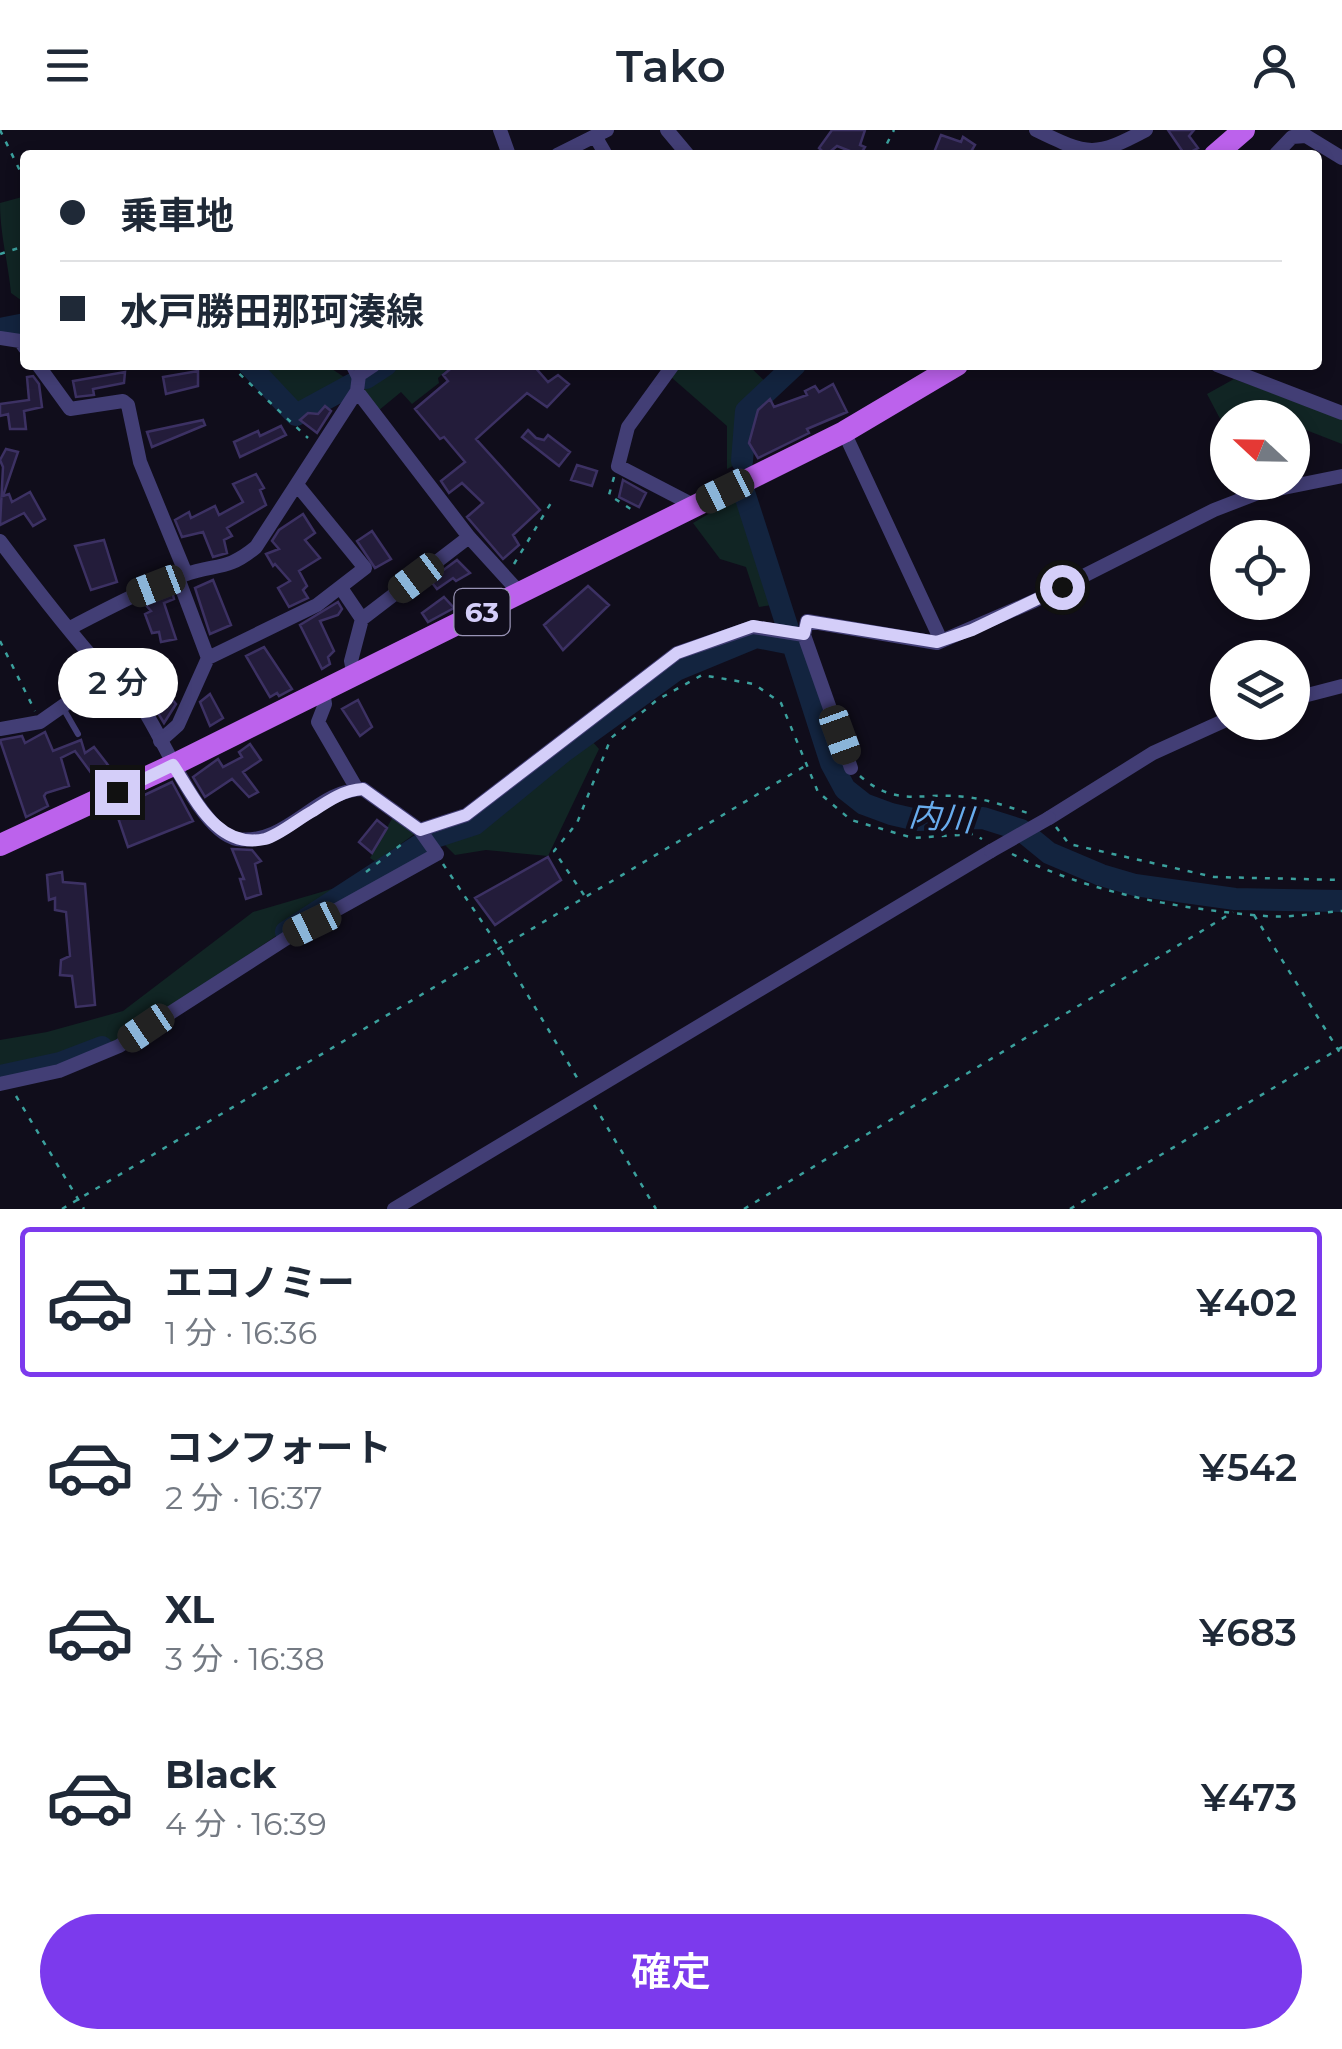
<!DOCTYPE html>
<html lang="ja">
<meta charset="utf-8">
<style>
:root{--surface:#fff;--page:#f6f6f7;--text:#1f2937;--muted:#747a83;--line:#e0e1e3;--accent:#7c3aed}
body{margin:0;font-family:Montserrat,"Noto Sans JP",sans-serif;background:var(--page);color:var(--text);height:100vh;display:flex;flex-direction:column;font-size:38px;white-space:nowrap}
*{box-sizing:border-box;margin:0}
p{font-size:32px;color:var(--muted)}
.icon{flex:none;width:55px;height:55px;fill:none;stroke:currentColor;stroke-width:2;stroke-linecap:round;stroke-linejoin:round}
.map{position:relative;height:1079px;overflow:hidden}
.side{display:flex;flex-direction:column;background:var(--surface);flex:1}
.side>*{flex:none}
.top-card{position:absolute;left:20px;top:20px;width:1302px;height:220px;border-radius:10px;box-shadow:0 5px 15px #0003;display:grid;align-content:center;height:220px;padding:0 40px;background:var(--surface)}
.needle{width:65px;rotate:292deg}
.tools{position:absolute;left:1210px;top:270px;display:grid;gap:20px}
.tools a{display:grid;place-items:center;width:100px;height:100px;border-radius:50%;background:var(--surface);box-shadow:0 5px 15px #0003;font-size:50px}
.end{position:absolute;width:45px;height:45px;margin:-22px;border:12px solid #d4cef9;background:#111;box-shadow:0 0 0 5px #111}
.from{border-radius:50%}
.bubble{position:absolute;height:70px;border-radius:35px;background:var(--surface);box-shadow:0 5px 15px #0003;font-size:32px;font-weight:600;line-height:70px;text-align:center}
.car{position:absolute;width:30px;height:60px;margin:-30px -15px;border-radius:12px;box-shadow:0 0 8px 2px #0007;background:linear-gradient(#222 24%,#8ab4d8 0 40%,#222 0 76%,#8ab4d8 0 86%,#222 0)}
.top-card b{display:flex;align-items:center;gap:35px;height:95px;font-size:38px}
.top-card b+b{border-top:2px solid var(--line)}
.top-card i{width:25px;height:25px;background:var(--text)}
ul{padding:18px 0 0;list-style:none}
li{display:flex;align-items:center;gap:30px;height:150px;margin:0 20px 15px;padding:0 20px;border:5px solid transparent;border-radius:10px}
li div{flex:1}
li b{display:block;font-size:38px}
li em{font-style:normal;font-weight:600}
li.on{border-color:var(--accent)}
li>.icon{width:90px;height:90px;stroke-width:1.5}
.primary-button{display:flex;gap:20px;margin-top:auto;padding:20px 40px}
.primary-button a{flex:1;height:115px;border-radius:60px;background:var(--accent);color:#fff;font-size:40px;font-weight:600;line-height:115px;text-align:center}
header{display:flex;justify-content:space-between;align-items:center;height:130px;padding:0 40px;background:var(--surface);font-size:45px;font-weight:600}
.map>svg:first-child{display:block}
.green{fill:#112524}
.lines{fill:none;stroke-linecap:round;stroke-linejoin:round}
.river{stroke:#13243f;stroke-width:22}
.building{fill:#231c3a;stroke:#3c3163;stroke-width:2.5}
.path{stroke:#3ba09d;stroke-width:2.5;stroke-dasharray:5 8;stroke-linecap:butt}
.lane{stroke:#423e75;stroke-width:6}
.street{stroke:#423e75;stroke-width:14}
.primary{stroke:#bc62ec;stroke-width:22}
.street-bridge{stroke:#423e75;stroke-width:14}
.route{stroke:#d4cef9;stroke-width:12}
.labels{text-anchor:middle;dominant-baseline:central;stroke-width:9;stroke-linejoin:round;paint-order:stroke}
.shield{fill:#100d1b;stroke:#9994b6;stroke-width:2.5}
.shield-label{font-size:28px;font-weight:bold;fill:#d4cef9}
.water-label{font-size:32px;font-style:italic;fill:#68aced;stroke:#100d1b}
</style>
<header><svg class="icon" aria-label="menu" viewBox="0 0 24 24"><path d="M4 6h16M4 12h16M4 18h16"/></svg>Tako<svg class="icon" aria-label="person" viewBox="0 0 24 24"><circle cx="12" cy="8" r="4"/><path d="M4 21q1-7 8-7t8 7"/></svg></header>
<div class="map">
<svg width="1342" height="1079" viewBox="0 0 1342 1079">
<rect width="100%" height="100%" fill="#100d1b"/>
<path class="green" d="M 22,67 L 25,72 L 25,173 L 11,163 C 8,132 0,104 0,73 Z
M 235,235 L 326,235 L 347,249 L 297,276 Z
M 392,235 L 452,235 L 438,248 L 439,253 L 412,274 L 401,262 L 378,281 L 361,254 Z
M 680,235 L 748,235 L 767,253 L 742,281 L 737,334 L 727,339 L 727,296 L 671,247 Z
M 1234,249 L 1342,289 L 1342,314 L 1306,300 L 1293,305 L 1292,288 L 1228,288 L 1227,302 L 1207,264 Z
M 741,365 L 772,475 L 759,477 L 746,437 L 720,429 L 693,393 Z
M 591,610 L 599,619 L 548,726 L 486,720 L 455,725 L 437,707 L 477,698 Z
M 394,685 L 420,700 L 376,732 L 370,728 Z
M 359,751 L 117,912 L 0,944 L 0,910 L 47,902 L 123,881 L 253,782 Z"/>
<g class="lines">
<path class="river" d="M 0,199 L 25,194
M 249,235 L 296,285 L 353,254
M 366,248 L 386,235
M 742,331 L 746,281 L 795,235
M 744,362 L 831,633 L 845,659 L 864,674 L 891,684 L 917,690 L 983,688 L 1021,700 L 1049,723 L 1101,745 L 1135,755 L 1235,769 L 1342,771
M 286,802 L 429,709 L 475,694 L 564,621 L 676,540 L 756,507 L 792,514
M 0,946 L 60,933 L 102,917"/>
</g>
<path class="building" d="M 832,0 L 865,0 L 860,15 L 865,17 L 860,25 L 837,16 L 826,25 L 819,18 Z
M 1168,0 L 1194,0 L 1189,6 L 1198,18 L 1185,25 Z
M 941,5 L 961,12 L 963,7 L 975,15 L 969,25 L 933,25 Z
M 455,235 L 533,235 L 548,252 L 558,245 L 569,254 L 547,277 L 527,263 L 476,309 L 540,380 L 513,405 L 519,415 L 503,429 L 467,387 L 483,373 L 462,353 L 449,363 L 441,351 L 465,332 L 444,307 L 440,309 L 415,279 L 448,251 L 443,245 Z
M 198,241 L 198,256 L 166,264 L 163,247 Z
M 125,242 L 124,253 L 93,259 L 94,265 L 76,267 L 73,251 Z
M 33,246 L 39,254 L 42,277 L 24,281 L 26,299 L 10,299 L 8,284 L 0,286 L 0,274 L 29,270 L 27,247 Z
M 833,254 L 847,282 L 807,299 L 809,303 L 758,328 L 749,313 L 758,280 L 770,269 L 774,277 L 807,265 L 805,261 L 815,256 L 819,262 Z
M 325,276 L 331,281 L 317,303 L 300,290 L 308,283 L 318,284 Z
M 203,290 L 205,295 L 152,317 L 147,302 Z
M 281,296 L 286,305 L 240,327 L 234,312 L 258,301 L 260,306 Z
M 528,300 L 536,308 L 544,310 L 548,305 L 570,322 L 559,336 L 522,307 Z
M 6,319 L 18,322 L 3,366 L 9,364 L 12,372 L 30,362 L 45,389 L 33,396 L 24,383 L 0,395 L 3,337 L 0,330 Z
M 577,335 L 597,341 L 592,356 L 571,350 Z
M 256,344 L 264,358 L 260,360 L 266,375 L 227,398 L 232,406 L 224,410 L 227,423 L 213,427 L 203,402 L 182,407 L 175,390 L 189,382 L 191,388 L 215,376 L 219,385 L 243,372 L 233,354 Z
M 623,350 L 646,363 L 639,377 L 619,367 Z
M 303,384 L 315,403 L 305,410 L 320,428 L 299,441 L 307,456 L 303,460 L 308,468 L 289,477 L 278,458 L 290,451 L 275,434 L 273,436 L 266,424 L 279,419 L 272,411 L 279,400 Z
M 372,401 L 391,429 L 375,438 L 357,411 Z
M 104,410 L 117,452 L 91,460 L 75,416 Z
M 457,430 L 470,443 L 456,451 L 453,448 L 437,459 L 430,450 Z
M 213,450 L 231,495 L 210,504 L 195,458 Z
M 588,456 L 609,475 L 563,520 L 544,495 Z
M 172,461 L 174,469 L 164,473 L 176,509 L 161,512 L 159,502 L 152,503 L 145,484 L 151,481 L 145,474 Z
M 444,467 L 454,478 L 428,492 L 422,483 Z
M 338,472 L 342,479 L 338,485 L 320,491 L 334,521 L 328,527 L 330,534 L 322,539 L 300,495 Z
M 264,517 L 292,559 L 279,566 L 277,563 L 270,567 L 246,526 Z
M 160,555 L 176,574 L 164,593 L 152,573 L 150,561 Z
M 210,564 L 223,588 L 210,596 L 200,572 Z
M 358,570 L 372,597 L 360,606 L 342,579 Z
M 45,602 L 53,621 L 81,610 L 85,623 L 94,617 L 108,635 L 92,644 L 75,621 L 61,628 L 69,656 L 46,663 L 44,666 L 48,676 L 26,687 L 0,610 L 22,606 L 25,613 Z
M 250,614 L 261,630 L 243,642 L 258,662 L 249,667 L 232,649 L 205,667 L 193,647 L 218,629 L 223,637 L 242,627 L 239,622 Z
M 172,652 L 193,691 L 128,717 L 115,679 Z
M 377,690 L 387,698 L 372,723 L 359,712 Z
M 232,719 L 252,720 L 261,731 L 255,734 L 261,764 L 246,769 L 240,749 L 244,749 Z
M 548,727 L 561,750 L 495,795 L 475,768 Z
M 62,742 L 63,752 L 85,754 L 95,875 L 76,877 L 72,846 L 60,845 L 61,830 L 70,826 L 66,782 L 55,780 L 55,768 L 49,770 L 47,745 Z"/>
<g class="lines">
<path class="path" d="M 0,0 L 25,51
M 881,25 L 894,0
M 0,124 L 25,116
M 230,235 L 308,308
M 614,347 L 609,365 L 637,383
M 514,434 L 554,368
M 0,511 L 35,581
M 860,646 C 898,679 923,661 966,667 C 987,669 1008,677 1028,683
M 1056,697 L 1069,714 L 1214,747 L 1342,750
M 1012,724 C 1089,763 1179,779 1265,786 C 1290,788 1317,783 1342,781
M 443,734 L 499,817 L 579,951
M 366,742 L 407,710
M 584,765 L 554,721 L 577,693 L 611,608 L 657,570 L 702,545 L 754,554 L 781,573 L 818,662 L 851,690 L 913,708 L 973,704 L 982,709
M 1254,785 L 1342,926
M 16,966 L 84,1079
M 594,975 L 656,1079
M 62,1079 L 805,636
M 744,1079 L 1233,782
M 1070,1079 L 1342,917"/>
<path class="lane" d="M 348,235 L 354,247 L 357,247
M 63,578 L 78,604"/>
<path class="street" d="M 500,0 L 509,25
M 667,0 L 688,25
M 1036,0 C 1089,26 1095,27 1146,0
M 595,6 L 606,25
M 557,25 L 607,0
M 1275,25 L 1292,7 L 1306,6 L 1342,28
M 0,208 L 20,211 L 25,218
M 38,235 L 70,279 L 123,271 L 128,275 L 140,332 L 186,444
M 673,235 L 628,297 L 618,336 L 695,376
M 1217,235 L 1342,283
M 357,261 L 469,407 L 520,463
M 844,302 L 939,506 L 937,513
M 0,411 C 33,455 69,502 106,543 C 116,554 132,562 140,574 C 162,604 200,703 237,709 C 287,716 316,660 363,659 L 420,700 L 437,724 L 293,804 L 119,916 L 59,941 L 0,954
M 178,448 L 208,528
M 341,458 L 362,489
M 70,498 C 107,479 144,459 184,445 C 216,433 226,442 256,417 L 357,261 L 359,245 L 374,235
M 804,505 L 851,638
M 354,546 L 351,531 L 362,489 L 469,407
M 323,562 L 325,574 L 318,592 L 357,659
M 1292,569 L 1342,556
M 0,599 L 40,592 L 107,545
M 160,611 L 178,595 L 208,528 L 317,475 L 365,438 L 298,356
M 1049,688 L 1153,623 L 1228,589
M 420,700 L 466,685 L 677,523 L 753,497 L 804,505 L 807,491 L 937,513 L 1034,471 L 1214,380 L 1258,363 L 1342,346
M 394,1079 L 991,721"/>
<path class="primary" d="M 1215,25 L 1244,0
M 0,715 L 173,635 L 844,302 L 957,235"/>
<path class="street-bridge" d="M 991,721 L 1049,688"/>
</g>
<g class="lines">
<path class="route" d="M 117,662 L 173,635 C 195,668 217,720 265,709 C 280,705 298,689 313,681 C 328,671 344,660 363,659 L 420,700 L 466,685 L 677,523 L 753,496 L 804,504 L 807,491 L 937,512 L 972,500 L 1062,457"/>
</g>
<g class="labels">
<rect class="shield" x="454.5" y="459" width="55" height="46" rx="8"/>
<g class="shield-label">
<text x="482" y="482">63</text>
</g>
<g class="water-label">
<text transform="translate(941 687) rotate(5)">内川</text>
</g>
</g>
</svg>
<div class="tools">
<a><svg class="needle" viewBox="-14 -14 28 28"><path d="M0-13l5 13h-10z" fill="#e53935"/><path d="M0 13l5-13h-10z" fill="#747a83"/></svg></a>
<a><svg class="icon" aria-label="locate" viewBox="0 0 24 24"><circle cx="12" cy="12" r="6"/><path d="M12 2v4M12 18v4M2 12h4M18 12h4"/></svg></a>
<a><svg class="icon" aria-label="layers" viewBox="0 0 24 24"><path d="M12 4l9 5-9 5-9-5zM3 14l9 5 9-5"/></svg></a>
</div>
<i class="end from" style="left:1062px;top:457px"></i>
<i class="end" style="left:117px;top:662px"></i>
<div class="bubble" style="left:58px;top:518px;width:120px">2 分</div>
<i class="car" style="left:725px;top:361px;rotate:244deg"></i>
<i class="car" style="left:416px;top:448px;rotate:233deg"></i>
<i class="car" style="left:156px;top:456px;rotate:249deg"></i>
<i class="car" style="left:840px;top:605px;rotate:160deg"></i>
<i class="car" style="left:312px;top:794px;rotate:244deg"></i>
<i class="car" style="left:146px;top:898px;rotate:236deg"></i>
<div class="top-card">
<b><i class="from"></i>乗車地</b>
<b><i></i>水戸勝田那珂湊線</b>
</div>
</div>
<section class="side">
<ul>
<li class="on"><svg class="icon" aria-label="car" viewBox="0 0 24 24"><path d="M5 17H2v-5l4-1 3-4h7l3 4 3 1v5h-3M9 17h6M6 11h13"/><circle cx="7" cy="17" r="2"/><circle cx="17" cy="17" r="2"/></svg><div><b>エコノミー</b><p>1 分 · 16:36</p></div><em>¥402</em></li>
<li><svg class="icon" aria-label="car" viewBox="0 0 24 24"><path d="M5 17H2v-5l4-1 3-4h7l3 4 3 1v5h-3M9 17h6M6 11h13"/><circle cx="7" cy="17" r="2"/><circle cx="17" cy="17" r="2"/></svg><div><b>コンフォート</b><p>2 分 · 16:37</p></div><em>¥542</em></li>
<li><svg class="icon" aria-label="car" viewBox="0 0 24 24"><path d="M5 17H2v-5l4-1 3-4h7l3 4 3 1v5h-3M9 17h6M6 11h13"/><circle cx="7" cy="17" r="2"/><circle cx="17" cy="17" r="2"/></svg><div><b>XL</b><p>3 分 · 16:38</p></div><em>¥683</em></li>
<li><svg class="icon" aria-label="car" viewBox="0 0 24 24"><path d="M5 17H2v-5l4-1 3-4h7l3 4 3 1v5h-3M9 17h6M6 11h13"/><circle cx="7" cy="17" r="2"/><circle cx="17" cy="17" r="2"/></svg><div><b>Black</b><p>4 分 · 16:39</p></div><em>¥473</em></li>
</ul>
<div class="primary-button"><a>確定</a></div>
</section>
